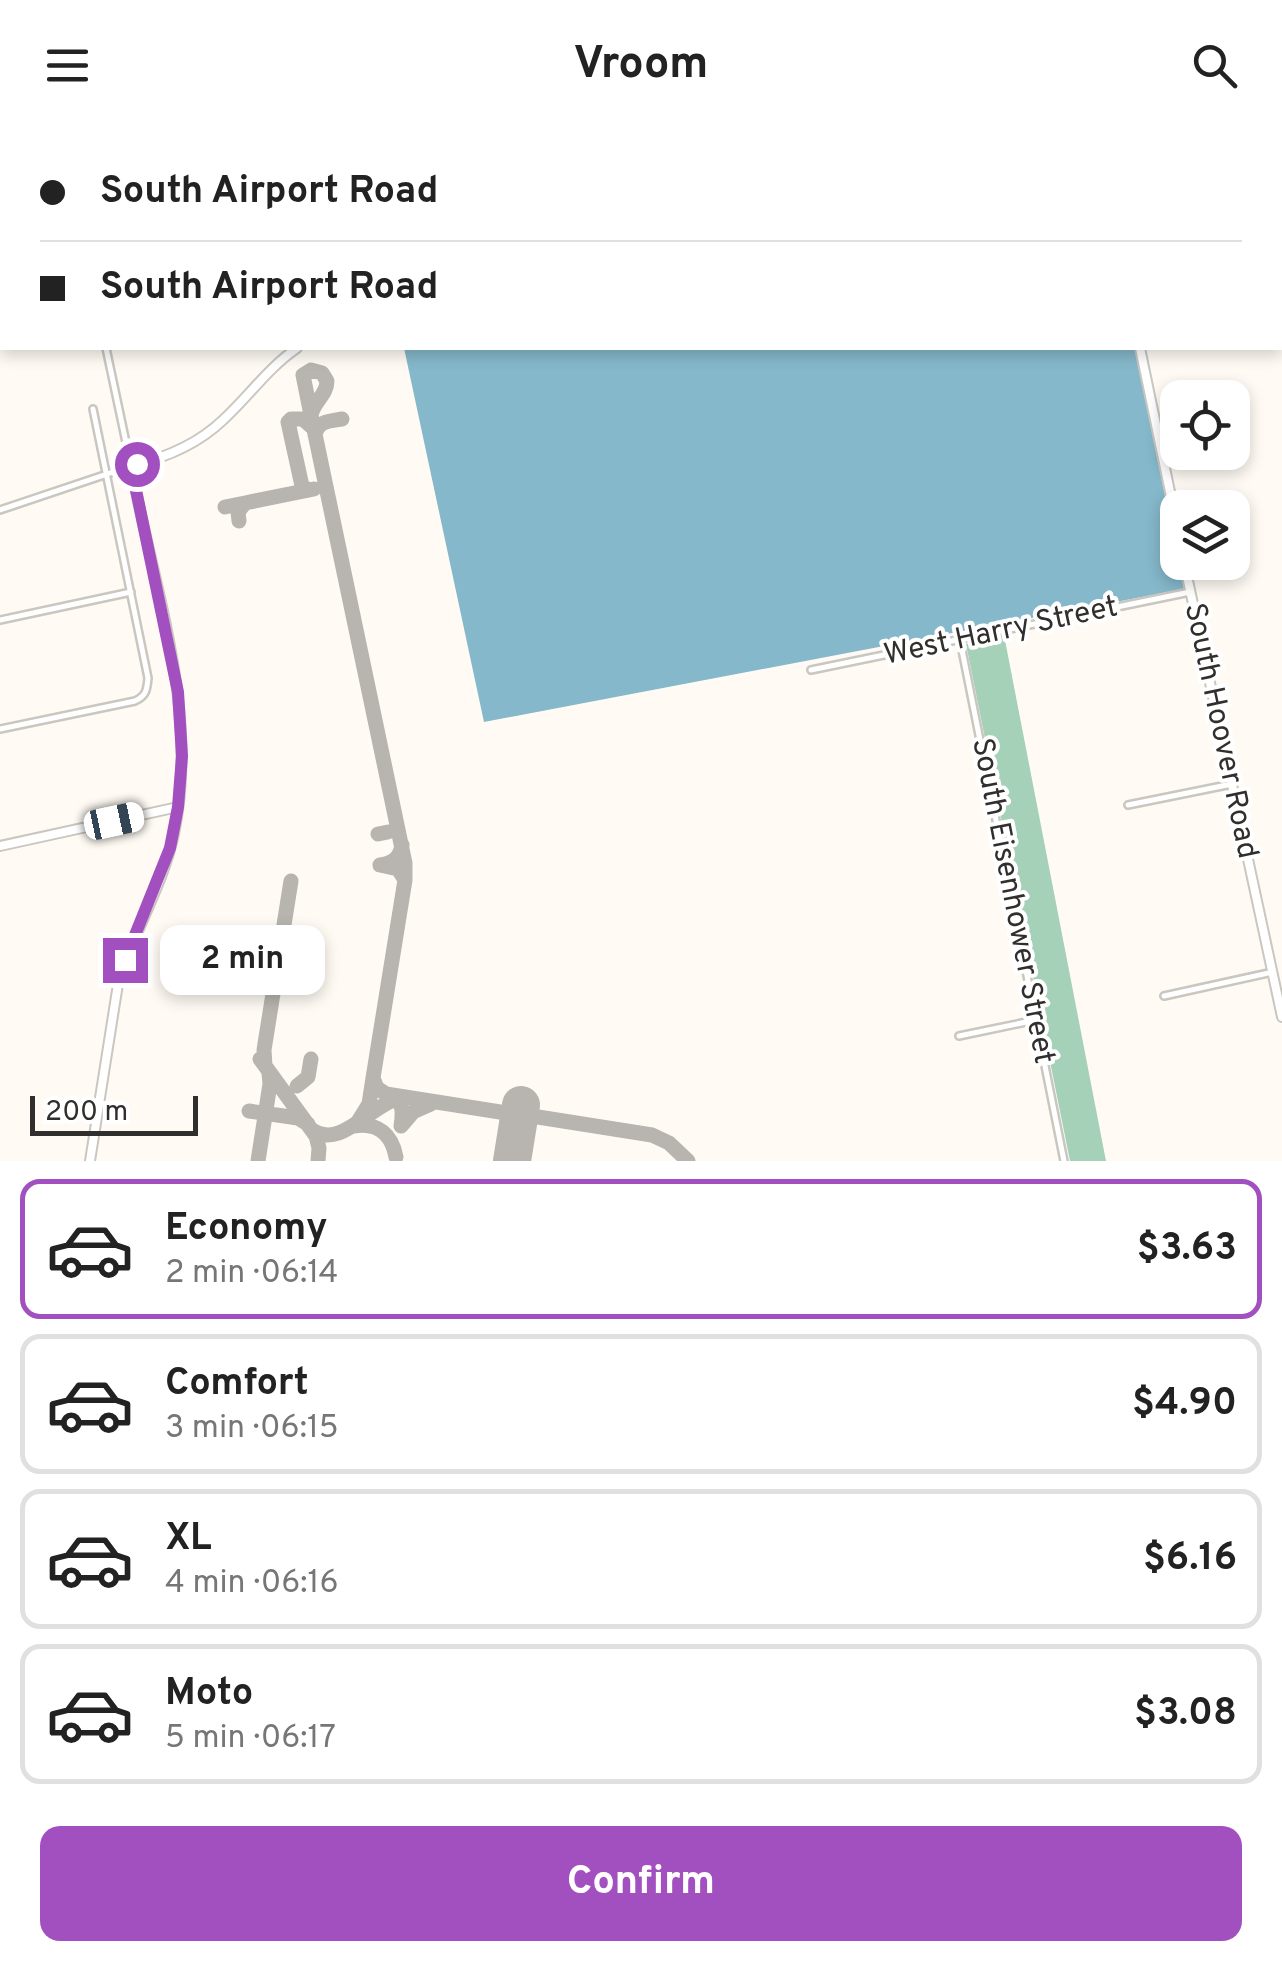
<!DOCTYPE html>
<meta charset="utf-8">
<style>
:root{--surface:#fff;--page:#f2f2f2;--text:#222;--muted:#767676;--line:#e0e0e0;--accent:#a250bf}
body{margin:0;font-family:Overpass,sans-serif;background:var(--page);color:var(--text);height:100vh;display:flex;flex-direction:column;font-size:38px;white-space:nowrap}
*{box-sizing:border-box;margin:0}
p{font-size:32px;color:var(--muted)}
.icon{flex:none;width:55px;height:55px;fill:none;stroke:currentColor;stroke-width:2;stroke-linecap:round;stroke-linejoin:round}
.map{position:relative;height:1031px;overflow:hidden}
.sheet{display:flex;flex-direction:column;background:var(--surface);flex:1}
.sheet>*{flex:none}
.banner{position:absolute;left:0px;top:0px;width:1282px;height:220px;box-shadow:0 5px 15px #0003;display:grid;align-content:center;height:220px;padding:0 40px;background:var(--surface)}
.buttons{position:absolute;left:1160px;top:250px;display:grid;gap:20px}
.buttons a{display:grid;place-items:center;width:90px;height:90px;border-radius:20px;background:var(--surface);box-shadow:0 5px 15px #0003;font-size:50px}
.scale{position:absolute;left:30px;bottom:25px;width:168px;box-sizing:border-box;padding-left:10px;border:5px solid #312f2d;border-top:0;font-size:28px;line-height:35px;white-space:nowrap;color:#312f2d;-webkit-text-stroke:8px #fff;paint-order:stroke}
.end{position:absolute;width:45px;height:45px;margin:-22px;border:12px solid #a250bf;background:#fff;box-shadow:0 0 0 5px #fff}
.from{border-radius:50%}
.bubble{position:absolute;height:70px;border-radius:20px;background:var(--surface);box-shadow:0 5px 15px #0003;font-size:32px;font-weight:700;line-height:70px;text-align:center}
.car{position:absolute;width:30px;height:60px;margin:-30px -15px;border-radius:12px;box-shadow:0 0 8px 2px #0007;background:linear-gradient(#fff 24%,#345 0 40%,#fff 0 76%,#345 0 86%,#fff 0)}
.banner b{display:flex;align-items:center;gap:35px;height:95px;font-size:38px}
.banner b+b{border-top:2px solid var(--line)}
.banner i{width:25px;height:25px;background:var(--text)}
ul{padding:18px 0 0;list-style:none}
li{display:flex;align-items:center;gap:30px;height:140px;margin:0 20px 15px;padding:0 20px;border:5px solid var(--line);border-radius:20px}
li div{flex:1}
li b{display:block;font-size:38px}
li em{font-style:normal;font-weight:700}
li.current{border-color:var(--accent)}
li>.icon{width:90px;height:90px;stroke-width:1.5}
.primary-button{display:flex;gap:20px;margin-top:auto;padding:20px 40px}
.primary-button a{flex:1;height:115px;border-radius:20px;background:var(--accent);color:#fff;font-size:40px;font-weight:700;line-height:115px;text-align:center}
header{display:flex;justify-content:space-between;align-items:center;height:130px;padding:0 40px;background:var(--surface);font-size:45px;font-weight:700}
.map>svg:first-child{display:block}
.green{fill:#b3d7c2}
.forest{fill:#a4d1b7}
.water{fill:#85b8cb}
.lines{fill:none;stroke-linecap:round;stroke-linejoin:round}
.taxiway{stroke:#b8b5b0;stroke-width:15}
.runway{stroke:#b8b5b0;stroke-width:38}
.street-casing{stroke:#cac6c0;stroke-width:10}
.secondary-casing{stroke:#cac6c0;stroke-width:12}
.highway-casing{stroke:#cac6c0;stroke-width:16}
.street{stroke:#fff;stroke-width:5}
.secondary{stroke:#fff;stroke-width:8}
.highway{stroke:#fff;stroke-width:11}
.route{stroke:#a250bf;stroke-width:12}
.labels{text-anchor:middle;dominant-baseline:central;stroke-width:8;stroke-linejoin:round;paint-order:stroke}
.street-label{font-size:30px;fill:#312f2d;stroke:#fff}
</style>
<header><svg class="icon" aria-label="menu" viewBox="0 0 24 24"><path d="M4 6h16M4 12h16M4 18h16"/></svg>Vroom<svg class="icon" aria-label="search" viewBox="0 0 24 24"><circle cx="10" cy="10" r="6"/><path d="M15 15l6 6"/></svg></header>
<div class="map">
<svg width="1282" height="1031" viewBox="0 0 1282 1031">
<rect width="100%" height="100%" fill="#fffbf4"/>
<path class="green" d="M 1109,0 L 1282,0 L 1282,163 L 1280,152 L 1280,2 L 1110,2 Z"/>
<path class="forest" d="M 1004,505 L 1106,1031 L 1070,1031 L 966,514 Z"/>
<path class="water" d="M 404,218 L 1135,218 L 1184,459 L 484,592 Z"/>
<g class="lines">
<path class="taxiway" d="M 311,285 L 303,245 L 311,240 L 322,243 L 327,251 C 327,265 314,271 311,285 L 405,733 L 405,750 L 373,948
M 315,305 C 318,291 329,291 342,289
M 309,360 L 302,356 L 288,292 L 291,289 L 303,289 L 314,299
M 245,373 L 314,359
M 225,377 L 245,373 L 238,382 L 239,391
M 378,704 L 388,702
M 402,715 C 400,728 393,733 380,735 L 398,739 L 405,750
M 260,929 L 316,1006 L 319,1018 L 318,1031
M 265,936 L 264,920 L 291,751
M 297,956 L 308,947 L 311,929
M 391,965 C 404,972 403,983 401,996 L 413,982 L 431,974
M 249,981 L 298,988 L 308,994
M 538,987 L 652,1005 L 669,1013 L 688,1031
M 359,990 L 369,974 L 373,948 L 377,958 L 386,964 L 500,982
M 354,996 C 378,992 392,1005 396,1027
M 311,999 C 340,1021 369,976 399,968
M 258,1031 L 270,954 L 269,943"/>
<path class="runway" d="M 512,1031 L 521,975"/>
<g class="street-casing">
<path id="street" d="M 751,0 L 752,2
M 0,380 L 131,336 L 106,218
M 0,490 L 131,462
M 960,510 L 1064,1031
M 811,540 L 1190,462
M 0,599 L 135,571 C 146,566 147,560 148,548 L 93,279
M 1128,675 L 1232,654
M 1164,866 L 1273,842
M 959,906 L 1036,890"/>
</g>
<g class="secondary-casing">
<path id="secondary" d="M 411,0 L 412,2
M 420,0 L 421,2
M 966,0 L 995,2
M 0,1 L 4,0
M 205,2 L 216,0
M 944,2 L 958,0
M 1092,2 L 1092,0
M 0,51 L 2,50
M 1140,218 L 1178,400
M 1184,432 L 1282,887
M 0,716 L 178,677
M 90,1031 L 118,854 C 133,803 163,756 174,704 C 200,580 153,456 131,336 C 165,328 198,314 223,290 C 249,266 268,238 297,218"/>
</g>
<g class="highway-casing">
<path id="highway" d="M 70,2 L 88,0
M 143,2 L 154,0
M 0,12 L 2,12
M 0,21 L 2,21
M 0,35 L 2,34"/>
</g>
<use href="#street" class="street"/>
<use href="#secondary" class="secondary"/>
<use href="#highway" class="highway"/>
</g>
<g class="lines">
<path class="route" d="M 125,830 L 170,718 L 178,677 L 182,626 L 178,562 L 131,336 L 137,334"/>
</g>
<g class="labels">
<g class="street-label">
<text transform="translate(1001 502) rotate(-12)">West Harry Street</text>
<text transform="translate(1220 601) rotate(78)">South Hoover Road</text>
<text transform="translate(1012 771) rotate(79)">South Eisenhower Street</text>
</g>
</g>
</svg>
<div class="buttons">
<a><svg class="icon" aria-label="locate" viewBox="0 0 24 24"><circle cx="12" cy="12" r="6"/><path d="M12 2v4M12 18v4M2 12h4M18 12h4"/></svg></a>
<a><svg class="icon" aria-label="layers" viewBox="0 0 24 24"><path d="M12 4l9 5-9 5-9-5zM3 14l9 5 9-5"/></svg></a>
</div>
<div class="scale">200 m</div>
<i class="end from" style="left:137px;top:334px"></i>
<i class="end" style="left:125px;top:830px"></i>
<div class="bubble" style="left:160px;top:795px;width:165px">2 min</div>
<i class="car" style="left:114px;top:691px;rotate:78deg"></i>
<div class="banner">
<b><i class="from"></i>South Airport Road</b>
<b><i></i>South Airport Road</b>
</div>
</div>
<section class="sheet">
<ul>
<li class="current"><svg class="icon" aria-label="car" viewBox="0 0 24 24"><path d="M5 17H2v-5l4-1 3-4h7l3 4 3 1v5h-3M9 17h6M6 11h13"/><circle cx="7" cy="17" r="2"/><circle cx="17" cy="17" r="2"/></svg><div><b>Economy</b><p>2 min · 06:14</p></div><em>$3.63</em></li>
<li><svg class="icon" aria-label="car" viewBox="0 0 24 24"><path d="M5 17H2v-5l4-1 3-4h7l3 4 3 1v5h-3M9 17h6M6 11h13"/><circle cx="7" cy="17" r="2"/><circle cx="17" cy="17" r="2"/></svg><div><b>Comfort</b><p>3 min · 06:15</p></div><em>$4.90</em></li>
<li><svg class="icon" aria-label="car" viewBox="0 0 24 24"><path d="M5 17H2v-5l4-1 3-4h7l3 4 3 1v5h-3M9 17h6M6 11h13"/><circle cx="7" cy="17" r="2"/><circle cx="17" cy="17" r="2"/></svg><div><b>XL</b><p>4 min · 06:16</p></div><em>$6.16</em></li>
<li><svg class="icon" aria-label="car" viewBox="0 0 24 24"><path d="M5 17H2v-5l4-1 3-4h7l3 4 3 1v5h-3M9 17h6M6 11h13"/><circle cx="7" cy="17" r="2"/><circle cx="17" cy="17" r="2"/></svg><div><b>Moto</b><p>5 min · 06:17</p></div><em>$3.08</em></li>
</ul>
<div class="primary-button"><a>Confirm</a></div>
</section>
